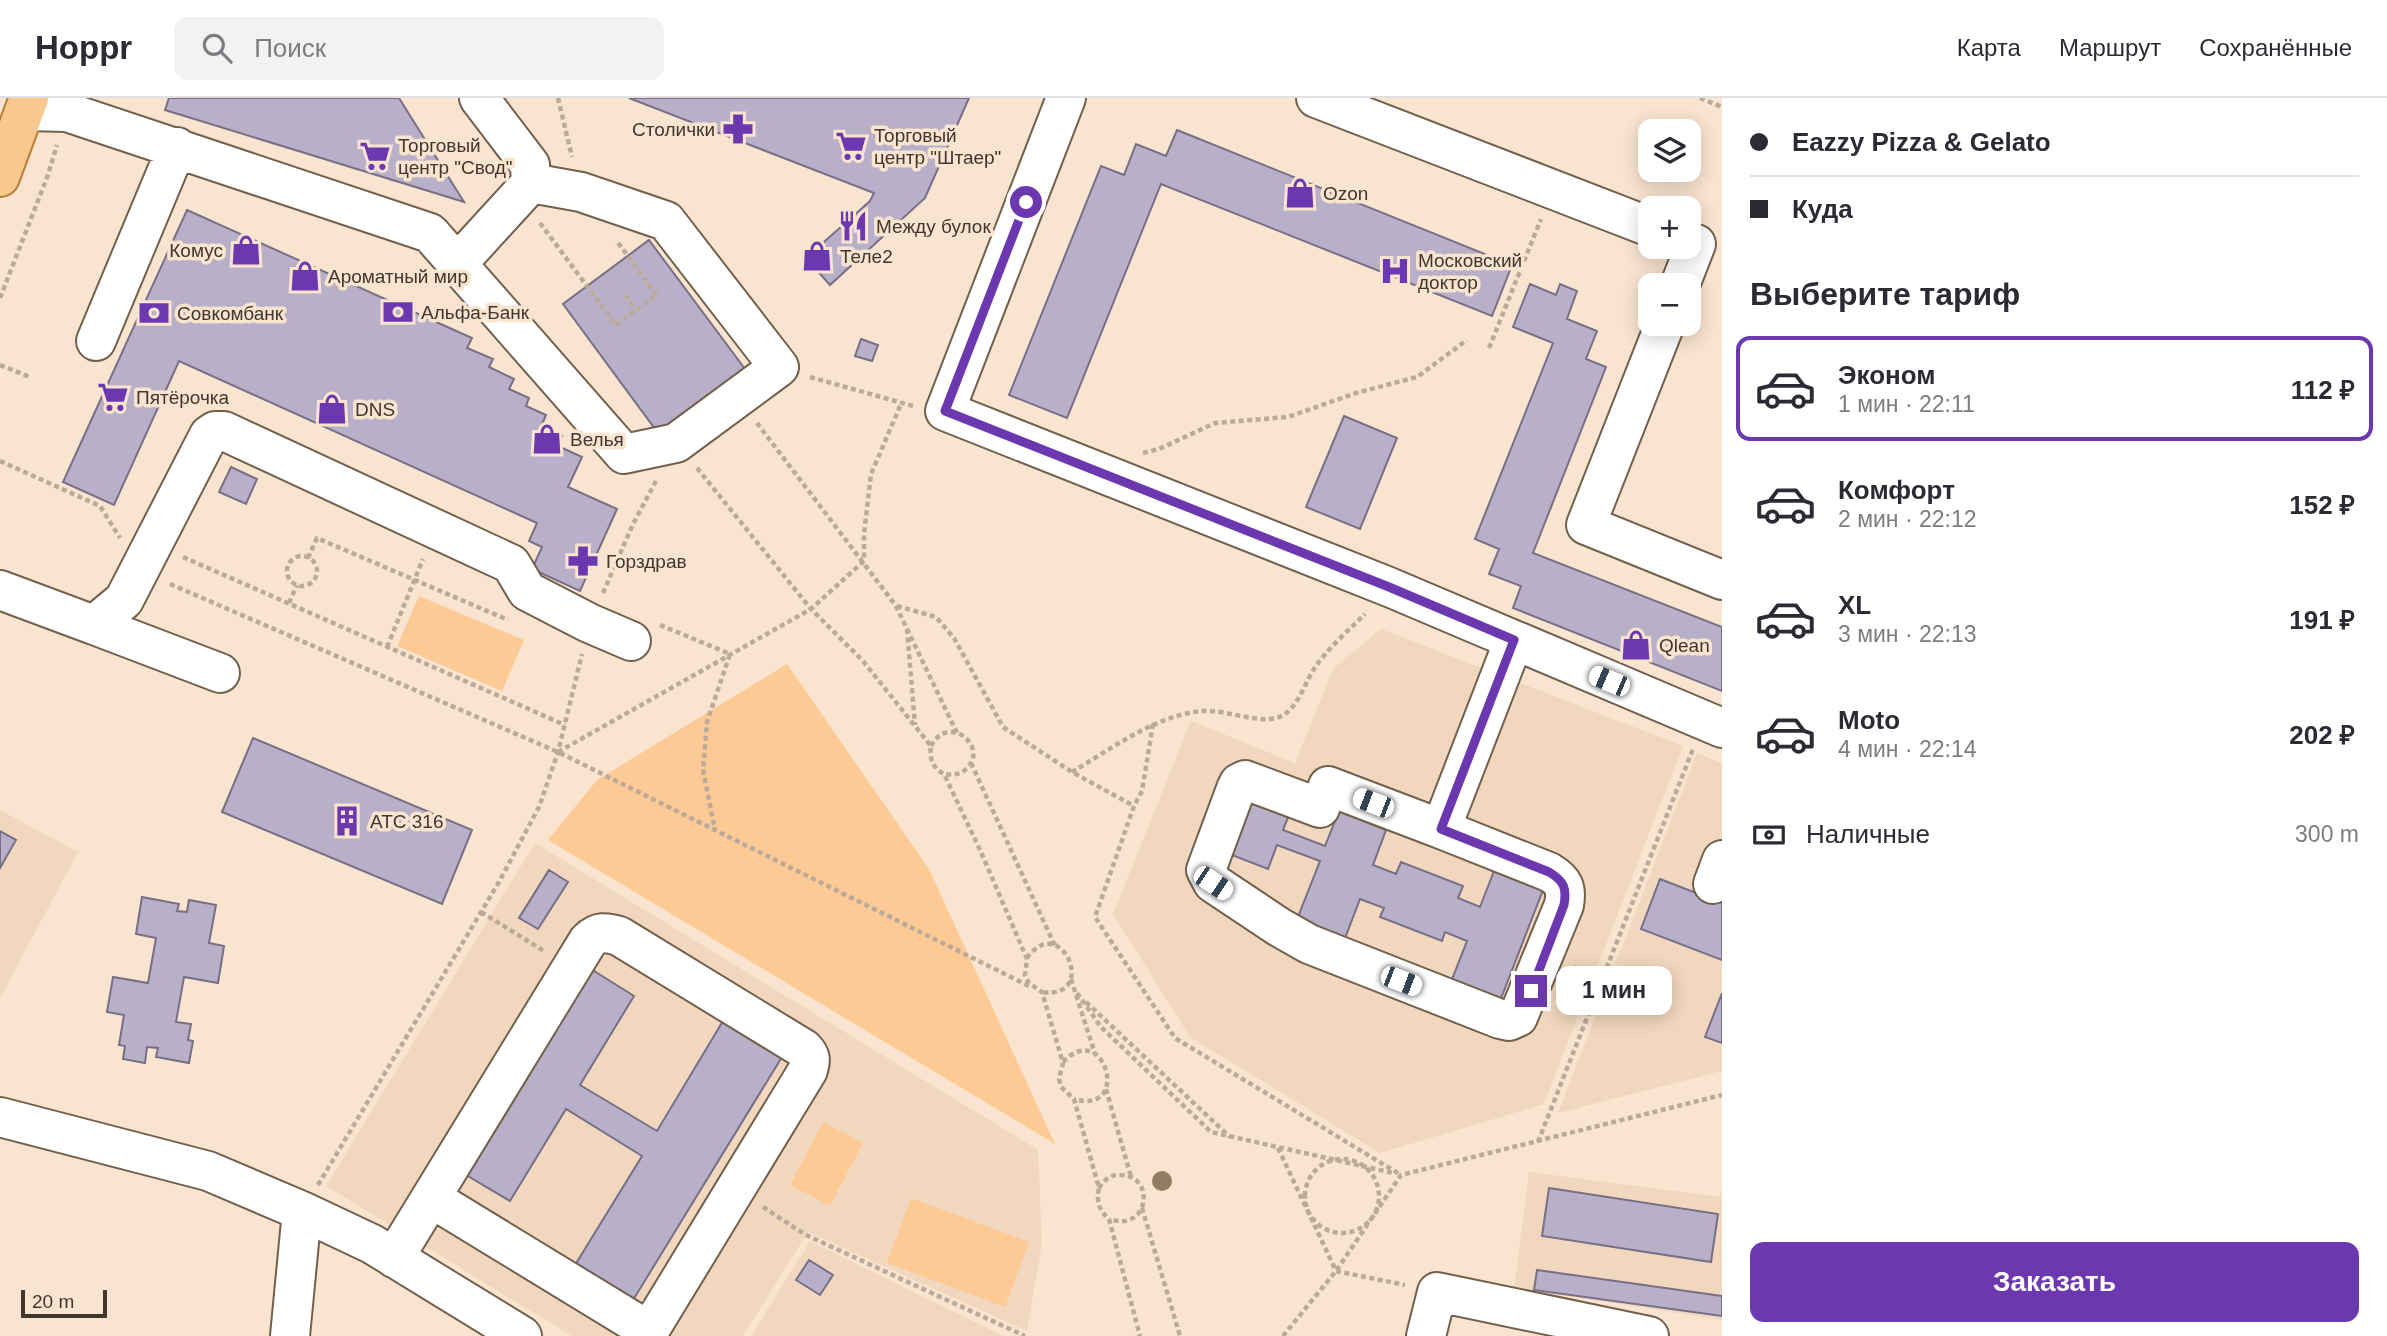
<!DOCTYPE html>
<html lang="ru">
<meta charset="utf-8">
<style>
:root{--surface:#fff;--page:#f2f2f3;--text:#2b2b33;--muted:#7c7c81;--line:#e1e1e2;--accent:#6c38af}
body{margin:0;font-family:Arial,sans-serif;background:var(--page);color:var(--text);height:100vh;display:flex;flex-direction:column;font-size:26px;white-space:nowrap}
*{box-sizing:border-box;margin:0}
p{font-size:23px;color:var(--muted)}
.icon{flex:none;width:38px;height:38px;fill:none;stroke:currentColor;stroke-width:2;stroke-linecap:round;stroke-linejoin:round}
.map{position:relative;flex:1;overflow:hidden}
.panel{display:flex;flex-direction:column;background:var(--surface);width:665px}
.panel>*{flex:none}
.top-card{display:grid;align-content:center;height:154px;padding:0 28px;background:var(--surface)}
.tools{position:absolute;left:1638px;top:21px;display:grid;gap:14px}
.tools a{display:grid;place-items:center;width:63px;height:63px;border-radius:14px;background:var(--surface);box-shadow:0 4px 18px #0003;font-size:35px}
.scale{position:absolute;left:21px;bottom:18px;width:86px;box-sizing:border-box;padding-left:7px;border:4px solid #40372f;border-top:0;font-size:19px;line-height:24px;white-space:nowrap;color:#40372f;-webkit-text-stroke:5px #f9e4cf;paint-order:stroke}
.end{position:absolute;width:32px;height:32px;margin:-16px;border:9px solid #6c38af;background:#fff;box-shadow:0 0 0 4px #fff}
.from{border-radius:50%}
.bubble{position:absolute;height:49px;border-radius:14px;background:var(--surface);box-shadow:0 4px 18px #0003;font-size:23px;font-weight:700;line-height:49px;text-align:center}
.car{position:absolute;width:21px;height:42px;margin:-21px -10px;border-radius:9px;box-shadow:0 0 5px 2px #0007;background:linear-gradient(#fff 24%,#345 0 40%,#fff 0 76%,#345 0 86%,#fff 0)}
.top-card b{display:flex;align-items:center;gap:24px;height:66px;font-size:26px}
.top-card b+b{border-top:2px solid var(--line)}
.top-card i{width:18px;height:18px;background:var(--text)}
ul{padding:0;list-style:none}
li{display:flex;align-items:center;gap:21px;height:105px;margin:0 14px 10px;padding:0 14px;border:4px solid transparent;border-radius:14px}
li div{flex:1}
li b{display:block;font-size:26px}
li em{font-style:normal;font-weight:700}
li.selected{border-color:var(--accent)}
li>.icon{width:63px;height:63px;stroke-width:1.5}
h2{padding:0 28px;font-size:32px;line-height:84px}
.pay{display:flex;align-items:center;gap:18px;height:77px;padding:0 28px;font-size:26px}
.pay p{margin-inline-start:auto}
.action{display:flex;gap:14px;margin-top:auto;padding:14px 28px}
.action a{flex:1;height:80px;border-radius:14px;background:var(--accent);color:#fff;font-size:28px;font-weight:700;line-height:80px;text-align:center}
header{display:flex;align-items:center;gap:42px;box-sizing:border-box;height:98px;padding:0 35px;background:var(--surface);border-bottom:2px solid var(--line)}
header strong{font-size:33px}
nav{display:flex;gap:38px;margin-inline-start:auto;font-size:24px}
.search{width:490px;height:63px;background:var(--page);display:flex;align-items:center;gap:18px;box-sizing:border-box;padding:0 24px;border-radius:14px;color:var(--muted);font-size:26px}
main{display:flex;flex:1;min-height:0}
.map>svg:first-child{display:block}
.built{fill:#f1d7bd}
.green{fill:#fdca96}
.building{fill:#b8b0c9;stroke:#776f86;stroke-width:2}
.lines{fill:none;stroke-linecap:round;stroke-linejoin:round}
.minor-casing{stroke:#72604d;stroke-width:42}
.major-casing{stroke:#b67e3d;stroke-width:42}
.path{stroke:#ba9;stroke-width:4.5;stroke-dasharray:5 3.5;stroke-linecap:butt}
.minor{stroke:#fff;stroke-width:38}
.major{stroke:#f9c88f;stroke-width:38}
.tree{fill:#927b60}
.route{stroke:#6c38af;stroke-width:9}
.labels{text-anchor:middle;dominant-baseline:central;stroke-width:7;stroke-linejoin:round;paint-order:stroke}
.poi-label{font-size:19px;fill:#40372f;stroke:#f9e4cf;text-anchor:start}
</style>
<header>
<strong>Hoppr</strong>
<div class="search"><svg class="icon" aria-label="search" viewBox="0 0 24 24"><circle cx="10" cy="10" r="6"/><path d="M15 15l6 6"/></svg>Поиск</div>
<nav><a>Карта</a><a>Маршрут</a><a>Сохранённые</a></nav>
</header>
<main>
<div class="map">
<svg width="1722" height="1238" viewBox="0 0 1722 1238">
<rect width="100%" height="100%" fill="#f9e4cf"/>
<path class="built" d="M 1381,531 L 1683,648 L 1544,1006 L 1380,1055 L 1190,939 L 1113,816 L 1191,623 L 1295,665 L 1333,571 Z
M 1697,655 L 1722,665 L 1722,973 L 1558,1015 Z
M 0,712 L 78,754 L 0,900 Z
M 535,745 L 1038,1052 L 1042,1146 L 1027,1233 L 808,1134 L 743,1238 L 572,1238 L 326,1088 Z
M 1529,1074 L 1720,1099 L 1722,1091 L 1722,1222 L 1514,1190 Z
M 810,1143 L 1003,1238 L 751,1238 Z"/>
<path class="green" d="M 419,498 L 524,542 L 502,593 L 397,548 Z
M 787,566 L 929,771 L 1055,1046 L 548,742 L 597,682 Z
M 823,1024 L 863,1045 L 830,1108 L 790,1087 Z
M 911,1100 L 1029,1144 L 1005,1209 L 887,1165 Z"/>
<path class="building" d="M 169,0 L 399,0 L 464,104 L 165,12 Z
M 629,0 L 969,0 L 925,100 L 830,187 L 806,160 L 870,103 L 874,95 Z
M 1177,32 L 1512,167 L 1492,218 L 1161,86 L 1067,320 L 1009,297 L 1101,68 L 1124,77 L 1136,46 L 1166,58 Z
M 187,112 L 472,240 L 467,250 L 493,261 L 489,269 L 514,281 L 509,291 L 529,300 L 526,308 L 546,317 L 541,329 L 562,338 L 558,348 L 582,359 L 568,389 L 617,411 L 580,493 L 532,471 L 542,449 L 529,443 L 537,425 L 179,263 L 114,407 L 63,384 Z
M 649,142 L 745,271 L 658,335 L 563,206 Z
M 1530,186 L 1556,197 L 1560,186 L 1577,193 L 1567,221 L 1597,233 L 1586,261 L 1606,269 L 1533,455 L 1722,529 L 1722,593 L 1513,510 L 1521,488 L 1489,476 L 1499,451 L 1475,441 L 1553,245 L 1513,229 Z
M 861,241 L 878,247 L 872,263 L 855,258 Z
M 1344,318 L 1397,340 L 1360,431 L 1306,409 Z
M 231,369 L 257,381 L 246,406 L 219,394 Z
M 253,640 L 472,732 L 442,806 L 222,714 Z
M 1245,700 L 1289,717 L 1283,732 L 1325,748 L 1339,713 L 1386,732 L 1373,767 L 1396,776 L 1401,764 L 1463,788 L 1458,800 L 1480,809 L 1494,773 L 1543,792 L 1500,903 L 1451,884 L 1467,843 L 1445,834 L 1442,843 L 1380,819 L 1384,810 L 1360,801 L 1344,843 L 1296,824 L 1320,763 L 1277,747 L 1268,771 L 1224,754 Z
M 0,733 L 16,742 L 0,770 Z
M 549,772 L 568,784 L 538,831 L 519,820 Z
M 1660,781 L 1722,805 L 1722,862 L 1641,831 Z
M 142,799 L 179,806 L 177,813 L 187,814 L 189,802 L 216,807 L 209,845 L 224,848 L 218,885 L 184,879 L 176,924 L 191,926 L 188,942 L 193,943 L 189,965 L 156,959 L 158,950 L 147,949 L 145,965 L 123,961 L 125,948 L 119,947 L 124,917 L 107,914 L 113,879 L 148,885 L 156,840 L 136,836 Z
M 591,871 L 634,898 L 580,987 L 657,1033 L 726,918 L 785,954 L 630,1207 L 572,1172 L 642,1058 L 566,1011 L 510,1103 L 466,1077 Z
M 1722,895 L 1722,945 L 1705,939 Z
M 1549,1090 L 1718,1116 L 1711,1164 L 1542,1138 Z
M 809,1162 L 833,1177 L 820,1197 L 796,1182 Z
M 1537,1172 L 1722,1198 L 1722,1218 L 1534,1192 Z"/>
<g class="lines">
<g class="minor-casing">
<path id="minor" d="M 1066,0 L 945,313 L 1389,489 L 1722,630
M 1316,0 L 1650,129
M 25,13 L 67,14 L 430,135 L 624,356 L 676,345 L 779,269 L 666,123 L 581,94 L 531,85
M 456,167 L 531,85 L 530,67 L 479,0
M 1680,187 L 1696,146
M 1665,226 L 1586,427 L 1722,482
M 96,243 L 177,49
M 0,492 L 94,527 L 124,502 L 209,337 L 215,333 L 224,333 L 511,466 L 527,493 L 589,525 L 631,543
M 94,527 L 220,575
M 1441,731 L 1328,688 L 1320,710 L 1245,682 L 1239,685 L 1236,691 L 1206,772 L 1213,785 L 1279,829 L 1309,846 L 1500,921 L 1509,923 L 1518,919 L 1564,807 C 1567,790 1564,783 1549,774 L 1441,731 L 1514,542
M 1713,786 L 1722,762
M 0,1019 L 208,1073 L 302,1113 L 372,1146 L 522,1238
M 431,1100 L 649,1233
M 394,1160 L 588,843 C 598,833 606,834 619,838 L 804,951 C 811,958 811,962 808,972 L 646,1238
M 290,1238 L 302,1113
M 1426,1238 L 1437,1194 L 1649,1238"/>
</g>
<g class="major-casing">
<path id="major" d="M 0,79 L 29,0"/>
</g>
<path class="path" d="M 558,0 L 572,59
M 1700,0 L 1722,9
M 540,125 L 616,227 L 657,197 L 616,142
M 625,197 L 636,212
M 0,200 L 48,77 L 57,47
M 1489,250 L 1541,121
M 0,267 L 30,279
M 810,279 L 913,308
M 757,325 L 896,508 L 957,635
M 1143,355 L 1159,351 L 1215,325 L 1288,319 L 1356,295 L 1417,279 L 1467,242
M 0,363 L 100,408 L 120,440
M 697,370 L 811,511 L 863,563 L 931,648 C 929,661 933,670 944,676 L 981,754 L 1027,861 L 1025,877 L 1029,885 L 1042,894 L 1063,965 L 1059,981 L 1061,989 L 1074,1001 L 1099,1090 C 1096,1104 1099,1112 1109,1121 L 1140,1238
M287 473a15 15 0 1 1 30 0a15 15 0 1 1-30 0Z
M 183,459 L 565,627
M 308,460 L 317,440 L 508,522
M 170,486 L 558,654 L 1031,889
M 603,495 L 633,426 L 656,383
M 289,505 L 297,487
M 897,508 L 936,519 L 954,540 L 1003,629 L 1072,674 L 1134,708
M 660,527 L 730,556 L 707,624 L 703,672 L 715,732
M 907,531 L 915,627
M 387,549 L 423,461
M 1153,626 L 1142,693 L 1134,708 L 1095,819 L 1175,940 L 1401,1077
M 931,648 C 949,614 990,650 966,671 C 960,677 953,677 945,676
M 558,654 L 811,511 L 864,463 L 864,436 L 871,376 L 901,306
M 971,665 L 1055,848
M 1072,674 C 1111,651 1156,617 1202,613 C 1229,611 1265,630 1285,616 C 1299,606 1305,585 1314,571 C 1327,551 1348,533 1365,516
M 481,814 L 544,853
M 1027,860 C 1061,812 1100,902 1042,894
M 1574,869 L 1603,880
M 1071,881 L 1095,956
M 1077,895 L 1101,929 L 1211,1034 L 1393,1075
M 1086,904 L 1230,1039
M 1063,964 C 1105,920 1132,1018 1074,1001
M 1106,991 L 1131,1079
M 1538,1044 L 1693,651
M 1278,1050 L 1336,1173 L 1405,1187
M1305 1098a37 37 0 1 1 74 0a37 37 0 1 1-74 0Z
M 318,1087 L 499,784 L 539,709 L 558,654 L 582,556
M 1099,1090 C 1104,1082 1111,1076 1121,1077 C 1157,1078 1148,1135 1110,1121
M 763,1109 L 806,1137 L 1025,1238
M 1142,1110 L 1180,1238
M 1283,1238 L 1336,1173 L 1401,1077 L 1722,997"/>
<use href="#minor" class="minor"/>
<use href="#major" class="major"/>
</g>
<circle class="tree" cx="1162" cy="1083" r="10"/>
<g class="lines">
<path class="route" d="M 1026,104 L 945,313 L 1389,489 L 1514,542 L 1441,731 L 1549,774 C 1564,783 1567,790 1564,807 L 1531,893"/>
</g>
<defs>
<g id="pharmacy-bare" transform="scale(2.415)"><path d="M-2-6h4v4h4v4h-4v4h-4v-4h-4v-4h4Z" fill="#6c38af" stroke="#f9e4cf" stroke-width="2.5" paint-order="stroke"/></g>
<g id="supermarket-bare" transform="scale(2.415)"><path d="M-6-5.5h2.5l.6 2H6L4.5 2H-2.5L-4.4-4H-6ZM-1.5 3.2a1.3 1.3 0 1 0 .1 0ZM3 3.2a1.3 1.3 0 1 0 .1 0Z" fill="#6c38af" stroke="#f9e4cf" stroke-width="2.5" paint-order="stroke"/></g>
<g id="shop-bare" transform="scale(2.415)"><path d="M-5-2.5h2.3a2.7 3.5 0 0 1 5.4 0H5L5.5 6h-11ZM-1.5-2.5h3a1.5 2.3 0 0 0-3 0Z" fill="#6c38af" stroke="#f9e4cf" stroke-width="2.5" paint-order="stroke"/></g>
<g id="restaurant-bare" transform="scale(2.415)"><path d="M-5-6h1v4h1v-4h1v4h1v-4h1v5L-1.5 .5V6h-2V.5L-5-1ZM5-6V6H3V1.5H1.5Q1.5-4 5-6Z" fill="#6c38af" stroke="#f9e4cf" stroke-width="2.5" paint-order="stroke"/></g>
<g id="hospital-bare" transform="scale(2.415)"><path d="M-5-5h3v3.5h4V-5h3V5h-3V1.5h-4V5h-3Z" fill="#6c38af" stroke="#f9e4cf" stroke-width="2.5" paint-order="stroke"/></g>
<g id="bank-bare" transform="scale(2.415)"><path d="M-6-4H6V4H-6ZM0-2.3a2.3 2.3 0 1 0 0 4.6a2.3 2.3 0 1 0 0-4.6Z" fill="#6c38af" stroke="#f9e4cf" stroke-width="2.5" paint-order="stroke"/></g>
<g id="building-bare" transform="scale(2.415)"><path d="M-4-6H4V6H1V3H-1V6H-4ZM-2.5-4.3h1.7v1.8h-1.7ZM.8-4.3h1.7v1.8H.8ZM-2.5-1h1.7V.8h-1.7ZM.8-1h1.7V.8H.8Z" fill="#6c38af" stroke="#f9e4cf" stroke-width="2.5" paint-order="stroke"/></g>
</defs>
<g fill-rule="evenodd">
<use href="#pharmacy-bare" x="738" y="31"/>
<use href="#supermarket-bare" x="851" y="48"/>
<use href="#supermarket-bare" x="375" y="58"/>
<use href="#shop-bare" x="1300" y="95"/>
<use href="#restaurant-bare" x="853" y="128"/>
<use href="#shop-bare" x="246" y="152"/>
<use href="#shop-bare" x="817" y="158"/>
<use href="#hospital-bare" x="1395" y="173"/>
<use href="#shop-bare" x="305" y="178"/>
<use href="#bank-bare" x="398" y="214"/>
<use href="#bank-bare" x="154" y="215"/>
<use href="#supermarket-bare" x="113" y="299"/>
<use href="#shop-bare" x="332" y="311"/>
<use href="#shop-bare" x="547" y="341"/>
<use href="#pharmacy-bare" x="583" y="463"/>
<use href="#shop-bare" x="1636" y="547"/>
<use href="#building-bare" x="347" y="723"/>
</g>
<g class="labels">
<g class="poi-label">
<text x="715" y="31" text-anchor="end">Столички</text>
<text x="874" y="37">Торговый<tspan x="874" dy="22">центр "Штаер"</tspan></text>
<text x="398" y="47">Торговый<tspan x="398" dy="22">центр "Свод"</tspan></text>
<text x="1323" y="95">Ozon</text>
<text x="876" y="128">Между булок</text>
<text x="223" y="152" text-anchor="end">Комус</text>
<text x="840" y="158">Теле2</text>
<text x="1418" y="162">Московский<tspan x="1418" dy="22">доктор</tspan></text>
<text x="328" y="178">Ароматный мир</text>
<text x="421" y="214">Альфа-Банк</text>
<text x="177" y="215">Совкомбанк</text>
<text x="136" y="299">Пятёрочка</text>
<text x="355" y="311">DNS</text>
<text x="570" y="341">Велья</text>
<text x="606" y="463">Горздрав</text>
<text x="1659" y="547">Qlean</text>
<text x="370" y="723">АТС 316</text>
</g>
</g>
</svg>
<div class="tools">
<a><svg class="icon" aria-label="layers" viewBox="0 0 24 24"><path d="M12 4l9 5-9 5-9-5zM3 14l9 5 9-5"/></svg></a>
<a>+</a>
<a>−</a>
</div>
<div class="scale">20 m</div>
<i class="end from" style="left:1026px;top:104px"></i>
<i class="end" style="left:1531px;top:893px"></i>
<div class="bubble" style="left:1556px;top:868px;width:116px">1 мин</div>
<i class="car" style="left:1609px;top:583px;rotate:293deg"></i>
<i class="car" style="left:1373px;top:705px;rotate:291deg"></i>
<i class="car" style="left:1213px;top:785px;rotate:124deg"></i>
<i class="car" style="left:1401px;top:883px;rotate:111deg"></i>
</div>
<section class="panel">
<div class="top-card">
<b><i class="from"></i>Eazzy Pizza &amp; Gelato</b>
<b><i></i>Куда</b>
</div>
<h2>Выберите тариф</h2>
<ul>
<li class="selected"><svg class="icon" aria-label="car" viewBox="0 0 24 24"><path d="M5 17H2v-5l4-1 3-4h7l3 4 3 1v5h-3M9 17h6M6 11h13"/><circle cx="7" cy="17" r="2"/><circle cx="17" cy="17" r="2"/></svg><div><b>Эконом</b><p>1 мин · 22:11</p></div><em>112 ₽</em></li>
<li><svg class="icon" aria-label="car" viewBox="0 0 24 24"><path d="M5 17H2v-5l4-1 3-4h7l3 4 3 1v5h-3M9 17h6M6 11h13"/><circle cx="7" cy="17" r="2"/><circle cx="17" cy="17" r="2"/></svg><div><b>Комфорт</b><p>2 мин · 22:12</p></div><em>152 ₽</em></li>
<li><svg class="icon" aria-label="car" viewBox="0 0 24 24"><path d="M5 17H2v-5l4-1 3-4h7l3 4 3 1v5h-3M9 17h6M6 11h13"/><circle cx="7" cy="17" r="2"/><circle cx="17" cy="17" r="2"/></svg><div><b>XL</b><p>3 мин · 22:13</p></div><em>191 ₽</em></li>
<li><svg class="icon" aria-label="car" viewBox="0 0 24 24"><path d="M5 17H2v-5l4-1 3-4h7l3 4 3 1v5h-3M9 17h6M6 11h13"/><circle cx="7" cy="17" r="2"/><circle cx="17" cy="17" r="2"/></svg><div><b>Moto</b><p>4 мин · 22:14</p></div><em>202 ₽</em></li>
</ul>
<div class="pay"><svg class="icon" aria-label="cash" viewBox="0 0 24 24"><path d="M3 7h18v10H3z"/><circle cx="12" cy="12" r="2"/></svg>Наличные<p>300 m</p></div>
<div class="action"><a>Заказать</a></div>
</section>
</main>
